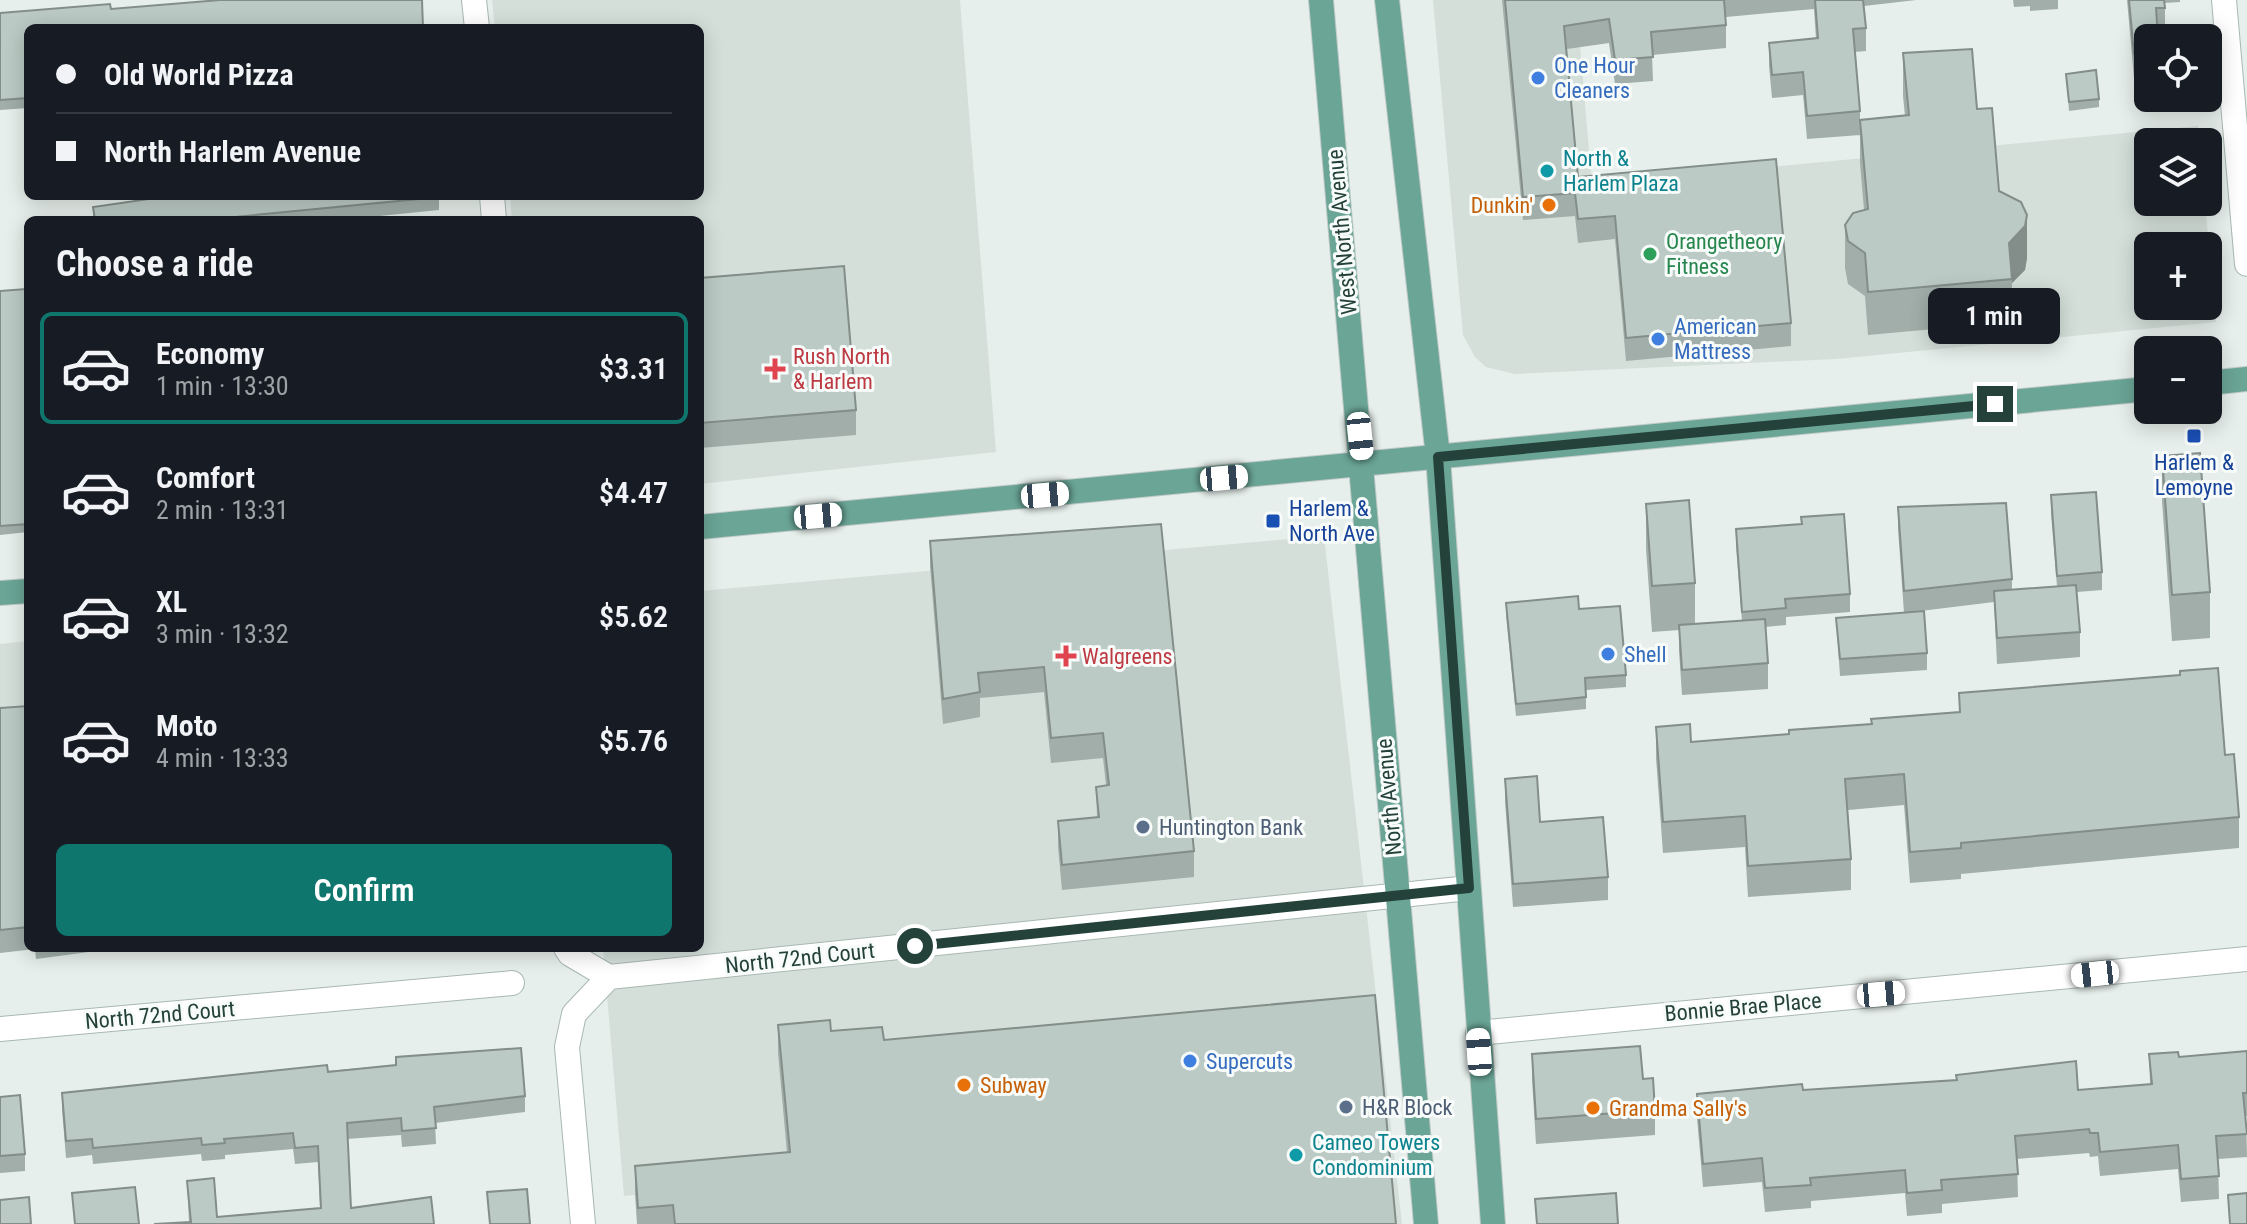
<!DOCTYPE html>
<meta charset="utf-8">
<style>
:root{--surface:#171b24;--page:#20242c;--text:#f1f3f6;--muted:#9ea1a6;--line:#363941;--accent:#0f766e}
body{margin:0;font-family:"Roboto Condensed",sans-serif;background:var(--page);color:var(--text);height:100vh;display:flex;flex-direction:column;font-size:30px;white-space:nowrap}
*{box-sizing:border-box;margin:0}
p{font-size:26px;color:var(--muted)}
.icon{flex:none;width:44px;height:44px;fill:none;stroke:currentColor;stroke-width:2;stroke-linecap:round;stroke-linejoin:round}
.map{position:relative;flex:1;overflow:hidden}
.drawer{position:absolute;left:24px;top:216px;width:680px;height:736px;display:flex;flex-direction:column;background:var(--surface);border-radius:12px;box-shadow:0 4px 20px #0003}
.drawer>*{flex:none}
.top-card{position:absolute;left:24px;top:24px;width:680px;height:176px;border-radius:12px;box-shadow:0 4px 20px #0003;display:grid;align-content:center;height:176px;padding:0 32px;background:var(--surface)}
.tools{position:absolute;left:2134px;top:24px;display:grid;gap:16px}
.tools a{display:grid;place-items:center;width:88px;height:88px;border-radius:12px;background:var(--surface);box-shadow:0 4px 20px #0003;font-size:40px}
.end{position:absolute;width:36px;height:36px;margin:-18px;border:10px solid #24423a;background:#fff;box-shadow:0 0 0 4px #fff}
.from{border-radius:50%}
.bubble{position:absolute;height:56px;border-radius:12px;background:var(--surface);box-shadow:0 4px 20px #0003;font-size:26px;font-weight:600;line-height:56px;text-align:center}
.car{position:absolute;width:24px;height:48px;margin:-24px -12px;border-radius:10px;box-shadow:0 0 6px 2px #0007;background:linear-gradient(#fff 24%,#345 0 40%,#fff 0 76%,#345 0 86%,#fff 0)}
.top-card b{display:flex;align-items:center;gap:28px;height:76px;font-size:30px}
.top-card b+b{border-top:2px solid var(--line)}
.top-card i{width:20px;height:20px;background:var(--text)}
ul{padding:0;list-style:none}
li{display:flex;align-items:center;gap:24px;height:112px;margin:0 16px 12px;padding:0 16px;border:4px solid transparent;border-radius:12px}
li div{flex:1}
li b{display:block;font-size:30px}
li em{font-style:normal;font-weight:600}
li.active{border-color:var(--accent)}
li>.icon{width:72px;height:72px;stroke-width:1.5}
h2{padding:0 32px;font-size:36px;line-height:96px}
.cta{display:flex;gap:16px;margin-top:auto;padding:16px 32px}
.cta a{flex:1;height:92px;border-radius:12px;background:var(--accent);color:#fff;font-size:32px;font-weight:600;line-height:92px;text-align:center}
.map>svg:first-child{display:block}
.built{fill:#d4dfda;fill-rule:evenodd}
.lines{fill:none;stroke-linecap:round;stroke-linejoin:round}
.minor-casing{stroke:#a8b8b2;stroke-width:26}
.major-casing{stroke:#c2cac8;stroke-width:26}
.minor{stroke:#fff;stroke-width:24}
.major{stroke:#6aa596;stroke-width:24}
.wall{fill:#a1aea9}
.shaded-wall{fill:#838d89}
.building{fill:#bbcac4;stroke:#838d89;stroke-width:2}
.route{stroke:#24423a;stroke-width:10}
.shop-dot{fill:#3f7fe0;stroke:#f7fbf9;stroke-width:3}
.culture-dot{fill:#0f9aa8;stroke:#f7fbf9;stroke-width:3}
.food-dot{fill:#e8710a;stroke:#f7fbf9;stroke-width:3}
.leisure-dot{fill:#2e9e5b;stroke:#f7fbf9;stroke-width:3}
.health-dot{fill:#e0444e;stroke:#f7fbf9;stroke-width:3}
.transit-dot{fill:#1a4fb4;stroke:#f7fbf9;stroke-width:3}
.service-dot{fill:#5c6f8a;stroke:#f7fbf9;stroke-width:3}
.labels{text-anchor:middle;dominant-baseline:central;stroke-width:6;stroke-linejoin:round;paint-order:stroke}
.shop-label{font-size:22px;fill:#366cbe;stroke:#f7fbf9;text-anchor:start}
.culture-label{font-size:22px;fill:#0d838f;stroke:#f7fbf9;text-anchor:start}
.food-label{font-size:22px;fill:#c56008;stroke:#f7fbf9;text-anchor:start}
.street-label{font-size:22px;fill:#24423a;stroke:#f7fbf9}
.leisure-label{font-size:22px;fill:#27864d;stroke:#f7fbf9;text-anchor:start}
.health-label{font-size:22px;fill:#be3a42;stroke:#f7fbf9;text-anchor:start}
.transit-label{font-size:22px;fill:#164399;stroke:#f7fbf9}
.service-label{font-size:22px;fill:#4e5e75;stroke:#f7fbf9;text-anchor:start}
</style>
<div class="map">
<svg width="2247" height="1224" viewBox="0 0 2247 1224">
<rect width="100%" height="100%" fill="#e6efeb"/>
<path class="built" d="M 492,0 L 960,0 L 996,452 L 700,484 L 700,220 L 512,220 L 510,196 L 700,196 L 700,28 L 495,28 Z
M 1433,0 L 1576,0 L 1592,184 L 2198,126 L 2199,142 L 2148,142 L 2148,202 L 2205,202 L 2216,322 L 1836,359 L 1515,374 L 1486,367 L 1475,357 L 1463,335 ZM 2148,246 L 2208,246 L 2208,306 L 2148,306 Z
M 1324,536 L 1402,1224 L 1196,1224 L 702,1188 L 624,1196 L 603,948 L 700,948 L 700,591 Z
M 28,641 L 28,814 L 0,817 L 0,644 Z"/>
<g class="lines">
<g class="minor-casing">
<path id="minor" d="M 474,0 L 477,28
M 2224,0 L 2247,264
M 492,196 L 494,220
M 566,948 L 570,954 L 609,977
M 609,977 L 1469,888
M 0,1029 L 512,983
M 1478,1033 L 2247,959
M 583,1224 L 567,1047 L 574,1014 L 609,977"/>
</g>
<g class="major-casing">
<path id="major" d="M 1321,0 L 1426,1224
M 1387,0 L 1438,457 L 1493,1224
M 2208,383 L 2247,379
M 700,527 L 2148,389
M 0,593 L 28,591"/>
</g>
<use href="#minor" class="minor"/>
<use href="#major" class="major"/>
</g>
<path class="wall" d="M 1502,0 L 1916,0 L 1864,6 L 1866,28 L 1866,51 L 1855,52 L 1860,111 L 1860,135 L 1807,139 L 1803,95 L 1772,98 L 1769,66 L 1769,43 L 1816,39 L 1814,9 L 1726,17 L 1726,48 L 1652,55 L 1653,81 L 1615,84 L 1609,43 L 1567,49 L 1578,177 L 1791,323 L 1791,346 L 1626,361 L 1615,239 L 1578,243 L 1575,216 L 1523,220 Z
M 2013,0 L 2058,0 L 2058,9 L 2030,11 L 2030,6 L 2014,7 Z
M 2127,0 L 2180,0 L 2180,2 L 2165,3 L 2165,31 L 2157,31 L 2148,38 L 2148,76 L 2134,78 Z
M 111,9 L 28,28 L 28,108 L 0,110 L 0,13 Z
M 1903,53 L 1977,109 L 1999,191 L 2027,258 L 2025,270 L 2012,283 L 2012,322 L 1868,335 L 1865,296 L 1848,284 L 1845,268 L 1845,225 L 1864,210 L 1860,163 L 1860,120 L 1905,116 L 1903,96 Z
M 2066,74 L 2099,99 L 2099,107 L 2069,111 Z
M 439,196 L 439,210 L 340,220 L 93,220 L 93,207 Z
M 700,278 L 856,410 L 856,435 L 700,448 Z
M 0,291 L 28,311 L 28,532 L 0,535 Z
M 2162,456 L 2210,592 L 2210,638 L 2172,641 L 2162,501 Z
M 2051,495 L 2102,572 L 2102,590 L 2077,592 L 2080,632 L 2080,657 L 1997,664 L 1994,602 L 1904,613 L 1898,529 L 1898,507 L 2012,579 L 2012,590 L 2057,586 L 2051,513 Z
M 1646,504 L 1695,583 L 1695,624 L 1742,621 L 1736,546 L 1736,529 L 1850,594 L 1850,612 L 1786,617 L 1786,625 L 1765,627 L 1768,663 L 1768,689 L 1682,695 L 1679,651 L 1679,630 L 1652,632 L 1646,549 Z
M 1161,524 L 1194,851 L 1194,877 L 1062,890 L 1058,847 L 1058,821 L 1097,817 L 1096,787 L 1106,785 L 1103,758 L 1051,763 L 1044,692 L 980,698 L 980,717 L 943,724 L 930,566 L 930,541 Z
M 1506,603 L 1579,609 L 1626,675 L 1626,687 L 1586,690 L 1586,709 L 1516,716 L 1506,615 Z
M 1836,618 L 1927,653 L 1927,670 L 1840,676 Z
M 1959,693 L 2225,755 L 2239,817 L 2239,848 L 1961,874 L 1961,879 L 1910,883 L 1904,805 L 1848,810 L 1851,859 L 1851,890 L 1748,897 L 1745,847 L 1663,853 L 1656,758 L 1656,727 L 1691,742 L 1789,734 L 1959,712 Z
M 28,706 L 28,948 L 119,948 L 36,959 L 35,949 L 0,953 L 0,708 Z
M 1505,779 L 1540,822 L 1608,877 L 1608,900 L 1513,907 L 1505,802 Z
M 778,1025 L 884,1040 L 1396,1224 L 637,1224 L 635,1194 L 635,1166 L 787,1153 L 778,1053 Z
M 2247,1051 L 2247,1116 L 2246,1116 L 2247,1157 L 2218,1159 L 2219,1199 L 2181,1202 L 2178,1169 L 2100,1176 L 2098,1156 L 2090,1157 L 2089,1153 L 2017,1159 L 2018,1197 L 1942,1204 L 1942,1213 L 1907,1216 L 1905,1193 L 1811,1201 L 1811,1208 L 1765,1212 L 1762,1182 L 1703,1187 L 1697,1118 L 1697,1094 L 1803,1090 L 2078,1090 L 2150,1084 L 2149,1054 L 2179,1057 Z
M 1532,1054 L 1655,1110 L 1655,1135 L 1536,1144 L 1532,1079 Z
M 396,1057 L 525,1096 L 525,1112 L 435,1123 L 436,1144 L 402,1147 L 401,1135 L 347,1139 L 351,1208 L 434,1224 L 189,1222 L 187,1181 L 217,1217 L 320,1208 L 318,1162 L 295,1164 L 293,1149 L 225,1155 L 225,1159 L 202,1161 L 201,1154 L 93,1164 L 92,1155 L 66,1158 L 62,1109 L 62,1093 L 396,1065 Z
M 0,1097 L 25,1154 L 25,1171 L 0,1173 Z"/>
<path class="shaded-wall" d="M 2027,215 L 2027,258 L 2025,270 L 2012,283 L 2009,243 Z"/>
<path class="building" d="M 220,0 L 422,0 L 423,28 L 28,28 L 28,98 L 0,100 L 0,13 L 110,4 L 111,9 Z
M 1505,0 L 1724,0 L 1726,25 L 1651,32 L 1653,57 L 1615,60 L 1609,19 L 1564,26 L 1578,177 L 1776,159 L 1791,323 L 1626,338 L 1615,216 L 1578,219 L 1575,193 L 1523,197 Z
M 1815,0 L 1863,0 L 1866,28 L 1853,29 L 1860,111 L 1807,116 L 1803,72 L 1772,75 L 1769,43 L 1818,38 Z
M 2129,0 L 2164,0 L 2165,8 L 2156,8 L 2158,38 L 2148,38 L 2148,53 L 2134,54 Z
M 1972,49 L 1977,109 L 1992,108 L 1999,191 L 2021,202 L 2027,215 L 2025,226 L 2009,243 L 2012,279 L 1868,292 L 1865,253 L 1848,241 L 1845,225 L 1853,213 L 1868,209 L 1860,120 L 1909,115 L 1903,53 Z
M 2096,70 L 2099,99 L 2069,102 L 2066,74 Z
M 156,196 L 439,196 L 439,197 L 204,220 L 95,220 L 93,207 L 156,198 Z
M 844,266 L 856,410 L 700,423 L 700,278 Z
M 26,289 L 28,311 L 28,524 L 0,526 L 0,291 Z
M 2200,453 L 2210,592 L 2172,595 L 2162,456 Z
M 2096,492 L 2102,572 L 2057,576 L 2051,495 Z
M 1689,500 L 1695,583 L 1652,586 L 1646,504 Z
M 2006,503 L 2012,579 L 1904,591 L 1898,507 Z
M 1844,514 L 1850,594 L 1785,599 L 1786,608 L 1742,612 L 1736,529 L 1802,524 L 1801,517 Z
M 1161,524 L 1194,851 L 1062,865 L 1058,821 L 1099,817 L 1096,787 L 1109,785 L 1103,733 L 1051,738 L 1044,667 L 978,673 L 980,692 L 943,699 L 930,541 Z
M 2076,585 L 2080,632 L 1997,638 L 1994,591 Z
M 1578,596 L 1579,609 L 1620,606 L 1626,675 L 1585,678 L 1586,697 L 1516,704 L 1506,603 Z
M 1924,611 L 1927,653 L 1840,659 L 1836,618 Z
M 1765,619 L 1768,663 L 1682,670 L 1679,625 Z
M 2218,668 L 2225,755 L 2234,754 L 2239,817 L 1961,843 L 1961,848 L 1910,852 L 1904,774 L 1845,779 L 1851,859 L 1748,866 L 1745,816 L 1663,822 L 1656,727 L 1690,724 L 1691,742 L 1789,734 L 1789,730 L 1872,724 L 1871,719 L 1960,712 L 1959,693 L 2180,675 L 2180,671 Z
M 28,706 L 28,927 L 0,930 L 0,708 Z
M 1537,776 L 1540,822 L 1603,817 L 1608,877 L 1513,884 L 1505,779 Z
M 1375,995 L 1396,1224 L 675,1224 L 673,1205 L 638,1208 L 635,1166 L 790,1152 L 778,1025 L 830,1020 L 831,1031 L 882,1027 L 884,1040 Z
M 1640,1046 L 1643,1079 L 1653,1078 L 1655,1110 L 1536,1119 L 1532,1054 Z
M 521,1048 L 525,1096 L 434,1107 L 436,1128 L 402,1131 L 401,1118 L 347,1123 L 351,1208 L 431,1197 L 434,1224 L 154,1224 L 191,1222 L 187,1181 L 214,1178 L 217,1217 L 321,1208 L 318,1146 L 295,1148 L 293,1133 L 224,1139 L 225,1143 L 202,1145 L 201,1138 L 93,1148 L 92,1139 L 66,1141 L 62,1093 L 327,1065 L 328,1072 L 396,1065 L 396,1057 Z
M 2247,1051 L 2247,1093 L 2243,1093 L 2247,1134 L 2216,1136 L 2219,1176 L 2181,1179 L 2178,1145 L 2100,1152 L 2098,1133 L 2090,1133 L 2089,1129 L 2015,1136 L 2018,1174 L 1941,1180 L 1942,1190 L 1907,1193 L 1905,1170 L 1810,1178 L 1811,1185 L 1765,1188 L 1762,1158 L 1703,1164 L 1697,1094 L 1802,1084 L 1803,1090 L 1957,1080 L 1956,1075 L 2076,1061 L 2078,1090 L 2152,1084 L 2149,1054 L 2178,1052 L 2179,1057 Z
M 20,1095 L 25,1154 L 0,1156 L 0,1097 Z
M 135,1187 L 139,1224 L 75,1224 L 72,1193 Z
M 527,1189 L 530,1224 L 490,1224 L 487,1192 Z
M 1616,1193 L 1618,1224 L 1537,1224 L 1535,1199 Z
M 2247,1193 L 2247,1224 L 2230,1224 L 2228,1195 Z
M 29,1197 L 31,1224 L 0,1224 L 0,1200 Z"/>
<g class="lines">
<path class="route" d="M 915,946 L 1469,888 L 1438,457 L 1995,404"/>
</g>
<g class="shop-dot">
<circle cx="1538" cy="78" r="8"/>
<circle cx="1658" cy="339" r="8"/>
<circle cx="1608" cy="654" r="8"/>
<circle cx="1190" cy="1061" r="8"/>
</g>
<g class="culture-dot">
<circle cx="1547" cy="171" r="8"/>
<circle cx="1296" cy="1155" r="8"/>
</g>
<g class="food-dot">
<circle cx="1549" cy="205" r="8"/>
<circle cx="964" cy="1085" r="8"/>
<circle cx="1593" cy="1108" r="8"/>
</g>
<circle class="leisure-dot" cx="1650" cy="254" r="8"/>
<g class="health-dot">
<path d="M771 357h8v8h8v8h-8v8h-8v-8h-8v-8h8z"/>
<path d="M1062 644h8v8h8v8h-8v8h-8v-8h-8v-8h8z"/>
</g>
<g class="transit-dot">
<rect x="2186" y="428" width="16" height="16" rx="4"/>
<rect x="1265" y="513" width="16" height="16" rx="4"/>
</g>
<g class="service-dot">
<circle cx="1143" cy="827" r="8"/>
<circle cx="1346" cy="1107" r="8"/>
</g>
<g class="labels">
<g class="shop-label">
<text x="1554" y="65">One Hour<tspan x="1554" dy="25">Cleaners</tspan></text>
<text x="1674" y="326">American<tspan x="1674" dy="25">Mattress</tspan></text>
<text x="1624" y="654">Shell</text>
<text x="1206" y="1061">Supercuts</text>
</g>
<g class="culture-label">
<text x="1563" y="158">North &amp;<tspan x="1563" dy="25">Harlem Plaza</tspan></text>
<text x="1312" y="1142">Cameo Towers<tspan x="1312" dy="25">Condominium</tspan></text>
</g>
<g class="food-label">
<text x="1533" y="205" text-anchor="end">Dunkin'</text>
<text x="980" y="1085">Subway</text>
<text x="1609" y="1108">Grandma Sally's</text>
</g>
<g class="street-label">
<text transform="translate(1342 232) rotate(-95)">West North Avenue</text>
<text transform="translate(1389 797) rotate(-95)">North Avenue</text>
<text transform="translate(800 958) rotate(-6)">North 72nd Court</text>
<text transform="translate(1743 1007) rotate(-5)">Bonnie Brae Place</text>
<text transform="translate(160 1015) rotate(-5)">North 72nd Court</text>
</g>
<g class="leisure-label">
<text x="1666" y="241">Orangetheory<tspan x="1666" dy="25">Fitness</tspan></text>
</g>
<g class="health-label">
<text x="793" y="356">Rush North<tspan x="793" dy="25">&amp; Harlem</tspan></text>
<text x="1082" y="656">Walgreens</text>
</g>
<g class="transit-label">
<text x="2194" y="462">Harlem &amp;<tspan x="2194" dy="25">Lemoyne</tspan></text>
<text x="1289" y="508" text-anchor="start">Harlem &amp;<tspan x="1289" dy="25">North Ave</tspan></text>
</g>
<g class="service-label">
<text x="1159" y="827">Huntington Bank</text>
<text x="1362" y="1107">H&amp;R Block</text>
</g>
</g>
</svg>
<div class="tools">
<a><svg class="icon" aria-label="locate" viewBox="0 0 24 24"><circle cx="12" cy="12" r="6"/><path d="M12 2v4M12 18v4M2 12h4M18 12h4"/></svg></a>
<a><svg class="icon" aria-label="layers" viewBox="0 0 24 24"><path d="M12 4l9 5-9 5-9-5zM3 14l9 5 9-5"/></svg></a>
<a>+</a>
<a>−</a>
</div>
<i class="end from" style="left:915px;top:946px"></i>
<i class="end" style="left:1995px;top:404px"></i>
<div class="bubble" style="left:1928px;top:288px;width:132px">1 min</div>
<i class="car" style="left:1360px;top:436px;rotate:174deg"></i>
<i class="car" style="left:1224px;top:478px;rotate:85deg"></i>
<i class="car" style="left:1045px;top:495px;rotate:85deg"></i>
<i class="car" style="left:818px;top:516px;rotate:85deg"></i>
<i class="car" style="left:2095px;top:974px;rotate:264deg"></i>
<i class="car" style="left:1881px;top:994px;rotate:85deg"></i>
<i class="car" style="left:1479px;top:1052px;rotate:356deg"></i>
<div class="top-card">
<b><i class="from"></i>Old World Pizza</b>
<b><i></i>North Harlem Avenue</b>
</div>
<section class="drawer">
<h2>Choose a ride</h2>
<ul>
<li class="active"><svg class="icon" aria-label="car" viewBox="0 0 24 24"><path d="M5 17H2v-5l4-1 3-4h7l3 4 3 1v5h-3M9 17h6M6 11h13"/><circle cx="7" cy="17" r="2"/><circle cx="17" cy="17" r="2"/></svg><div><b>Economy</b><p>1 min · 13:30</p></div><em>$3.31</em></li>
<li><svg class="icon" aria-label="car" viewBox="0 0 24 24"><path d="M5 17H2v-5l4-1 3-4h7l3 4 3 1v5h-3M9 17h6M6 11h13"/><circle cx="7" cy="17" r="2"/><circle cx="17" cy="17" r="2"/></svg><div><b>Comfort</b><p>2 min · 13:31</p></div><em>$4.47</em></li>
<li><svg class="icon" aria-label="car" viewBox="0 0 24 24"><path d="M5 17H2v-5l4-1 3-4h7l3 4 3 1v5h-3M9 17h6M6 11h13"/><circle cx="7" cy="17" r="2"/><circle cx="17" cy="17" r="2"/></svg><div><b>XL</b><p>3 min · 13:32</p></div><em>$5.62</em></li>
<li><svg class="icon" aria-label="car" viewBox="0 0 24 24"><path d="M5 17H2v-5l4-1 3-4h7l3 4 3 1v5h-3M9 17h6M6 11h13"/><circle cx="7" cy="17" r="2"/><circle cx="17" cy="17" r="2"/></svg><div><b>Moto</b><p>4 min · 13:33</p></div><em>$5.76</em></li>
</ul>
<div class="cta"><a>Confirm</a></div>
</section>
</div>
